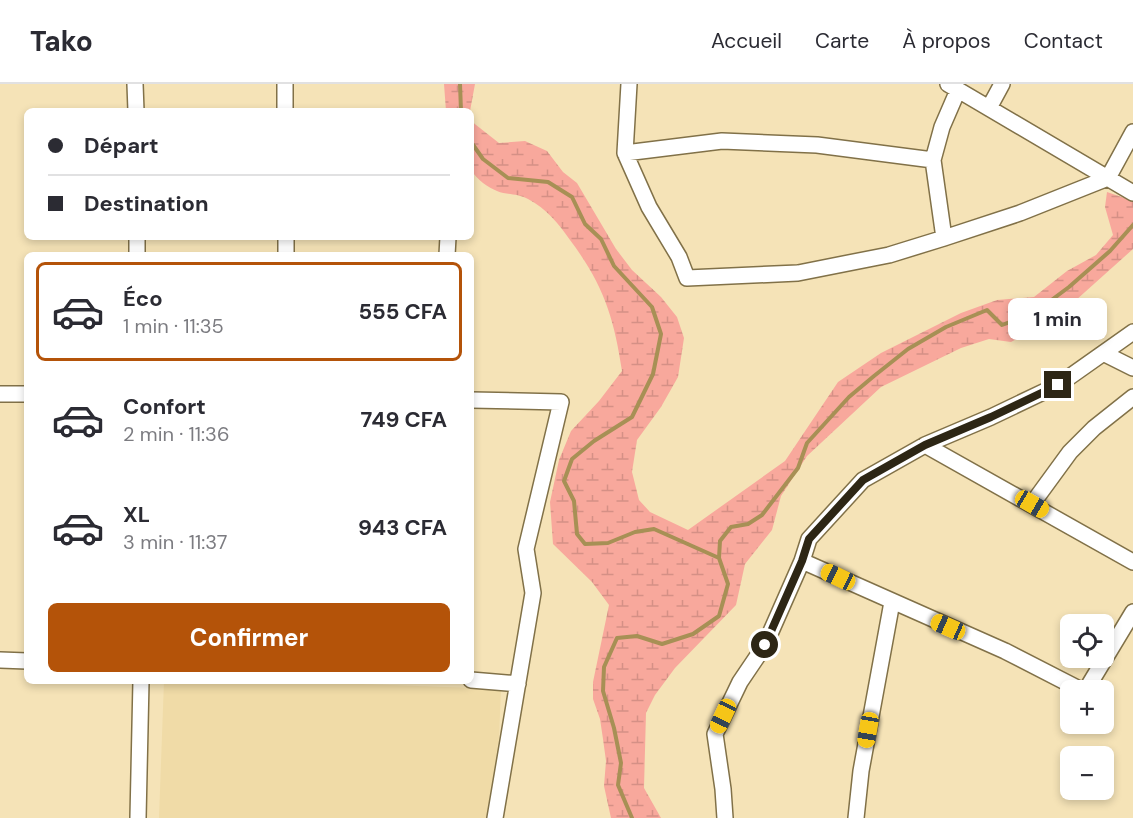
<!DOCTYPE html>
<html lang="fr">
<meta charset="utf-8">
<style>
:root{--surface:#fff;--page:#f2f2f3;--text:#2b2b33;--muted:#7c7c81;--line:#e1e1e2;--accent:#b45309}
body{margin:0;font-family:"DM Sans",sans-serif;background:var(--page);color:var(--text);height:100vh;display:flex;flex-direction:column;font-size:22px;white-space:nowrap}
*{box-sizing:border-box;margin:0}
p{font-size:20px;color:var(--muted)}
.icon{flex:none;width:33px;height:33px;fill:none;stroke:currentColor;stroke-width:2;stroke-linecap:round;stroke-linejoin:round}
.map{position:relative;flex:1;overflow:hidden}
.side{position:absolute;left:24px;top:168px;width:450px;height:432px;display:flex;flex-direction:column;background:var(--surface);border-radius:9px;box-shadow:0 3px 9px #0003}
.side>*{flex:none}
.guide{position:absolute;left:24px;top:24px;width:450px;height:132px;border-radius:9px;box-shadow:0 3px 9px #0003;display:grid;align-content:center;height:132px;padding:0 24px;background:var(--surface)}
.controls{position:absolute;left:1060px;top:530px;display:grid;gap:12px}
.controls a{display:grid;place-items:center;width:54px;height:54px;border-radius:9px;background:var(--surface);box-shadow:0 3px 9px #0003;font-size:30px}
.end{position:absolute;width:27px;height:27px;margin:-14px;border:8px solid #2d2615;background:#fff;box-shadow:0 0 0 3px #fff}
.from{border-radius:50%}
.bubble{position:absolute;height:42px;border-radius:9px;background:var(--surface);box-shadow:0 3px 9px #0003;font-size:20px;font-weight:700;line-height:42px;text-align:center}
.car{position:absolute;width:18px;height:36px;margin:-18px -9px;border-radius:8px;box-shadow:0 0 4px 2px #0007;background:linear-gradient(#f5c518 24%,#345 0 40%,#f5c518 0 76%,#345 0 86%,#f5c518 0)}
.guide b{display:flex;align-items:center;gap:21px;height:57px;font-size:22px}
.guide b+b{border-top:2px solid var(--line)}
.guide i{width:15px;height:15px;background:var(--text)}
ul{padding:10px 0 0;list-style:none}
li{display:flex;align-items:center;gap:18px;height:99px;margin:0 12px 9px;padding:0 12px;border:3px solid transparent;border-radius:9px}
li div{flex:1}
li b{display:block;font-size:22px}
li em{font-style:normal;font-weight:700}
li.on{border-color:var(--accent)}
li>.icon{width:54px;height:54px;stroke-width:1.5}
.button{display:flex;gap:12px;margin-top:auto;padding:12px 24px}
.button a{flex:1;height:69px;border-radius:9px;background:var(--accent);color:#fff;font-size:24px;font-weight:700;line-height:69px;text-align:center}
header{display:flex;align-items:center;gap:36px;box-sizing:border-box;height:84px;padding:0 30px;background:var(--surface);border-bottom:2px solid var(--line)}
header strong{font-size:28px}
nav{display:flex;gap:33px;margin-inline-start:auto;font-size:21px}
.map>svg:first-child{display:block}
.built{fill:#f0dba7}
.wetland{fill:url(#wetland-marsh)}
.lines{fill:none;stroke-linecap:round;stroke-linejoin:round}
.stream{stroke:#a79055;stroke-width:4}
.minor-casing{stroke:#817148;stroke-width:18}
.minor{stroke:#fff;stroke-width:15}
.route{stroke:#2d2615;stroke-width:8}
</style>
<header>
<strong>Tako</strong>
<nav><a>Accueil</a><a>Carte</a><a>À propos</a><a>Contact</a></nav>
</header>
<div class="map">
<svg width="1133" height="734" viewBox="0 0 1133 734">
<defs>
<pattern id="wetland-marsh" width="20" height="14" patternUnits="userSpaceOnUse" patternTransform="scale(1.5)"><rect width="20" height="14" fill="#f8a89c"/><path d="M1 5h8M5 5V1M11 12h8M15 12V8" fill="none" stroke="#d59086"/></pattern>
</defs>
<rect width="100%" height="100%" fill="#f5e3b7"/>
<path class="built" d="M 164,597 L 279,597 L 501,605 L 499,654 L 486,734 L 159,734 Z"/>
<path class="wetland" d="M 444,0 L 475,0 L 470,27 L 446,27 Z
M 471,37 L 499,59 L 525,57 L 547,67 L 563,88 L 577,99 L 616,165 L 632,186 L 661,213 L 677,233 L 684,254 L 678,293 L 661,323 L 637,356 L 632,388 L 639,416 L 650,428 L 688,446 L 785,377 L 838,298 L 881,269 L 961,229 L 997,216 L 1034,213 L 1067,187 L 1096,171 L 1113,151 L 1105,123 L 1107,108 L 1133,117 L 1133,165 L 1056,234 L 1011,258 L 989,255 L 961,264 L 881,303 L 807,372 L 781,412 L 772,446 L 745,480 L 736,521 L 675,584 L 655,611 L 646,629 L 644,704 L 661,734 L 611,734 L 604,702 L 606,677 L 603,655 L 600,635 L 593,615 L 593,598 L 609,521 L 592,498 L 553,460 L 550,418 L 559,376 L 571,347 L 599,317 L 622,287 C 614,233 603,200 570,156 C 558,139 547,125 528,115 C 517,109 506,111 497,107 C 489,104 476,95 472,87 C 468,78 471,48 471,37 Z"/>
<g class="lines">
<path class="stream" d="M 460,0 L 461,27
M 471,58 L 483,75 L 508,94 L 548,98 L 572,113 L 585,140 L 601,155 L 614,182 L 652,223 L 661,250 L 653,290 L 632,333 L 594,357 L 572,375 L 564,397 L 574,417 L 577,450 L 585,460 L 608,459 L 635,448 L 654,445 L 719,474 L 728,500 L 719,532 L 693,550 L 662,560 L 637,552 L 617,554 L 604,583 L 603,607 L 614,644 L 621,679 L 618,701 L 632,734
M 719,474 L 720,457 L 731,443 L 748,440 L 762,431 L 798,384 L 807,359 L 849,313 L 874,292 L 908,265 L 946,243 L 987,226 L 1002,241 L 1034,229 L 1069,203 L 1110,167 L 1133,141"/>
<g class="minor-casing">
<path id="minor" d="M 135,0 L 136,27
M 285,0 L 285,27
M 629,0 L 625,69 L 649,123 L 679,173 L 687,194 L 798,189 L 889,171 L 944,154 L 1020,129 L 1108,94 L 1133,48
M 948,0 L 1133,109
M 989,24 L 1002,0
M 625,69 L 722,57 L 817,61 L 933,76
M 286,153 L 286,171
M 944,154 L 933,76 L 942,43 L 958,6
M 137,171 L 137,153
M 447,171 L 448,153
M 1105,270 L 1133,284
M 0,310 L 27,310
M 471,316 L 561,318 L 526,465 L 533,509 L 495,734
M 925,361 L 1133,478
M 1032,420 L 1070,368 L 1094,344 L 1133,313
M 802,477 L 1005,567 L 1081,606
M 0,576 L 27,577
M 471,596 L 518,600
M 1086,606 L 1133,528
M 138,734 L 141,597
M 725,734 L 723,705 L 715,650 L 740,598 L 765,561 L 802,477 L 809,455 L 863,396 L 925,361 L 991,333 L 1058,301 L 1133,248
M 856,734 L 861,687 L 892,518"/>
</g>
<use href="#minor" class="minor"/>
</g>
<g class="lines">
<path class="route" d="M 765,561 L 802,477 L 809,455 L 863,396 L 925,361 L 991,333 L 1058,301"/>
</g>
</svg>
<div class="controls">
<a><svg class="icon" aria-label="locate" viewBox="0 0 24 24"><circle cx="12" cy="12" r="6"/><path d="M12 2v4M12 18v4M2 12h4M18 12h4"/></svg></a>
<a>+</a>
<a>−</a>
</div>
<i class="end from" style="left:765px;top:561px"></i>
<i class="end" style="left:1058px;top:301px"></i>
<div class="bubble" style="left:1008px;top:214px;width:99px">1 min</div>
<i class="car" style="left:1032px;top:420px;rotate:120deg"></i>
<i class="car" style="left:838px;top:493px;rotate:295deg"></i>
<i class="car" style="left:948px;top:543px;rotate:294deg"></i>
<i class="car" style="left:723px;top:632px;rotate:205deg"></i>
<i class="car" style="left:868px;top:646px;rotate:190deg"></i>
<div class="guide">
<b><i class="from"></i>Départ</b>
<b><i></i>Destination</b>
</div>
<section class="side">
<ul>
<li class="on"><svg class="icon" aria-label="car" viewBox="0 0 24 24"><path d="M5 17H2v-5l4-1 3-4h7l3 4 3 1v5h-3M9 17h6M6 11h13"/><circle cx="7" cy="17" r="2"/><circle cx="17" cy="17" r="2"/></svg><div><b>Éco</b><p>1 min · 11:35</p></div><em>555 CFA</em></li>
<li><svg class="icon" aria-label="car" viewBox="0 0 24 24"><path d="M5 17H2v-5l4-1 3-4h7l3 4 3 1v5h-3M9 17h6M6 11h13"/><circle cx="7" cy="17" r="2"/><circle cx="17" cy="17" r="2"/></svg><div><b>Confort</b><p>2 min · 11:36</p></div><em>749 CFA</em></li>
<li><svg class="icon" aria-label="car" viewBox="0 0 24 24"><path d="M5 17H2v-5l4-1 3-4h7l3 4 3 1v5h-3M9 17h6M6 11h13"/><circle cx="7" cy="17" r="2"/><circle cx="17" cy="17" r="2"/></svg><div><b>XL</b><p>3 min · 11:37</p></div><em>943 CFA</em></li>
</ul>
<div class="button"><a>Confirmer</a></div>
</section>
</div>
